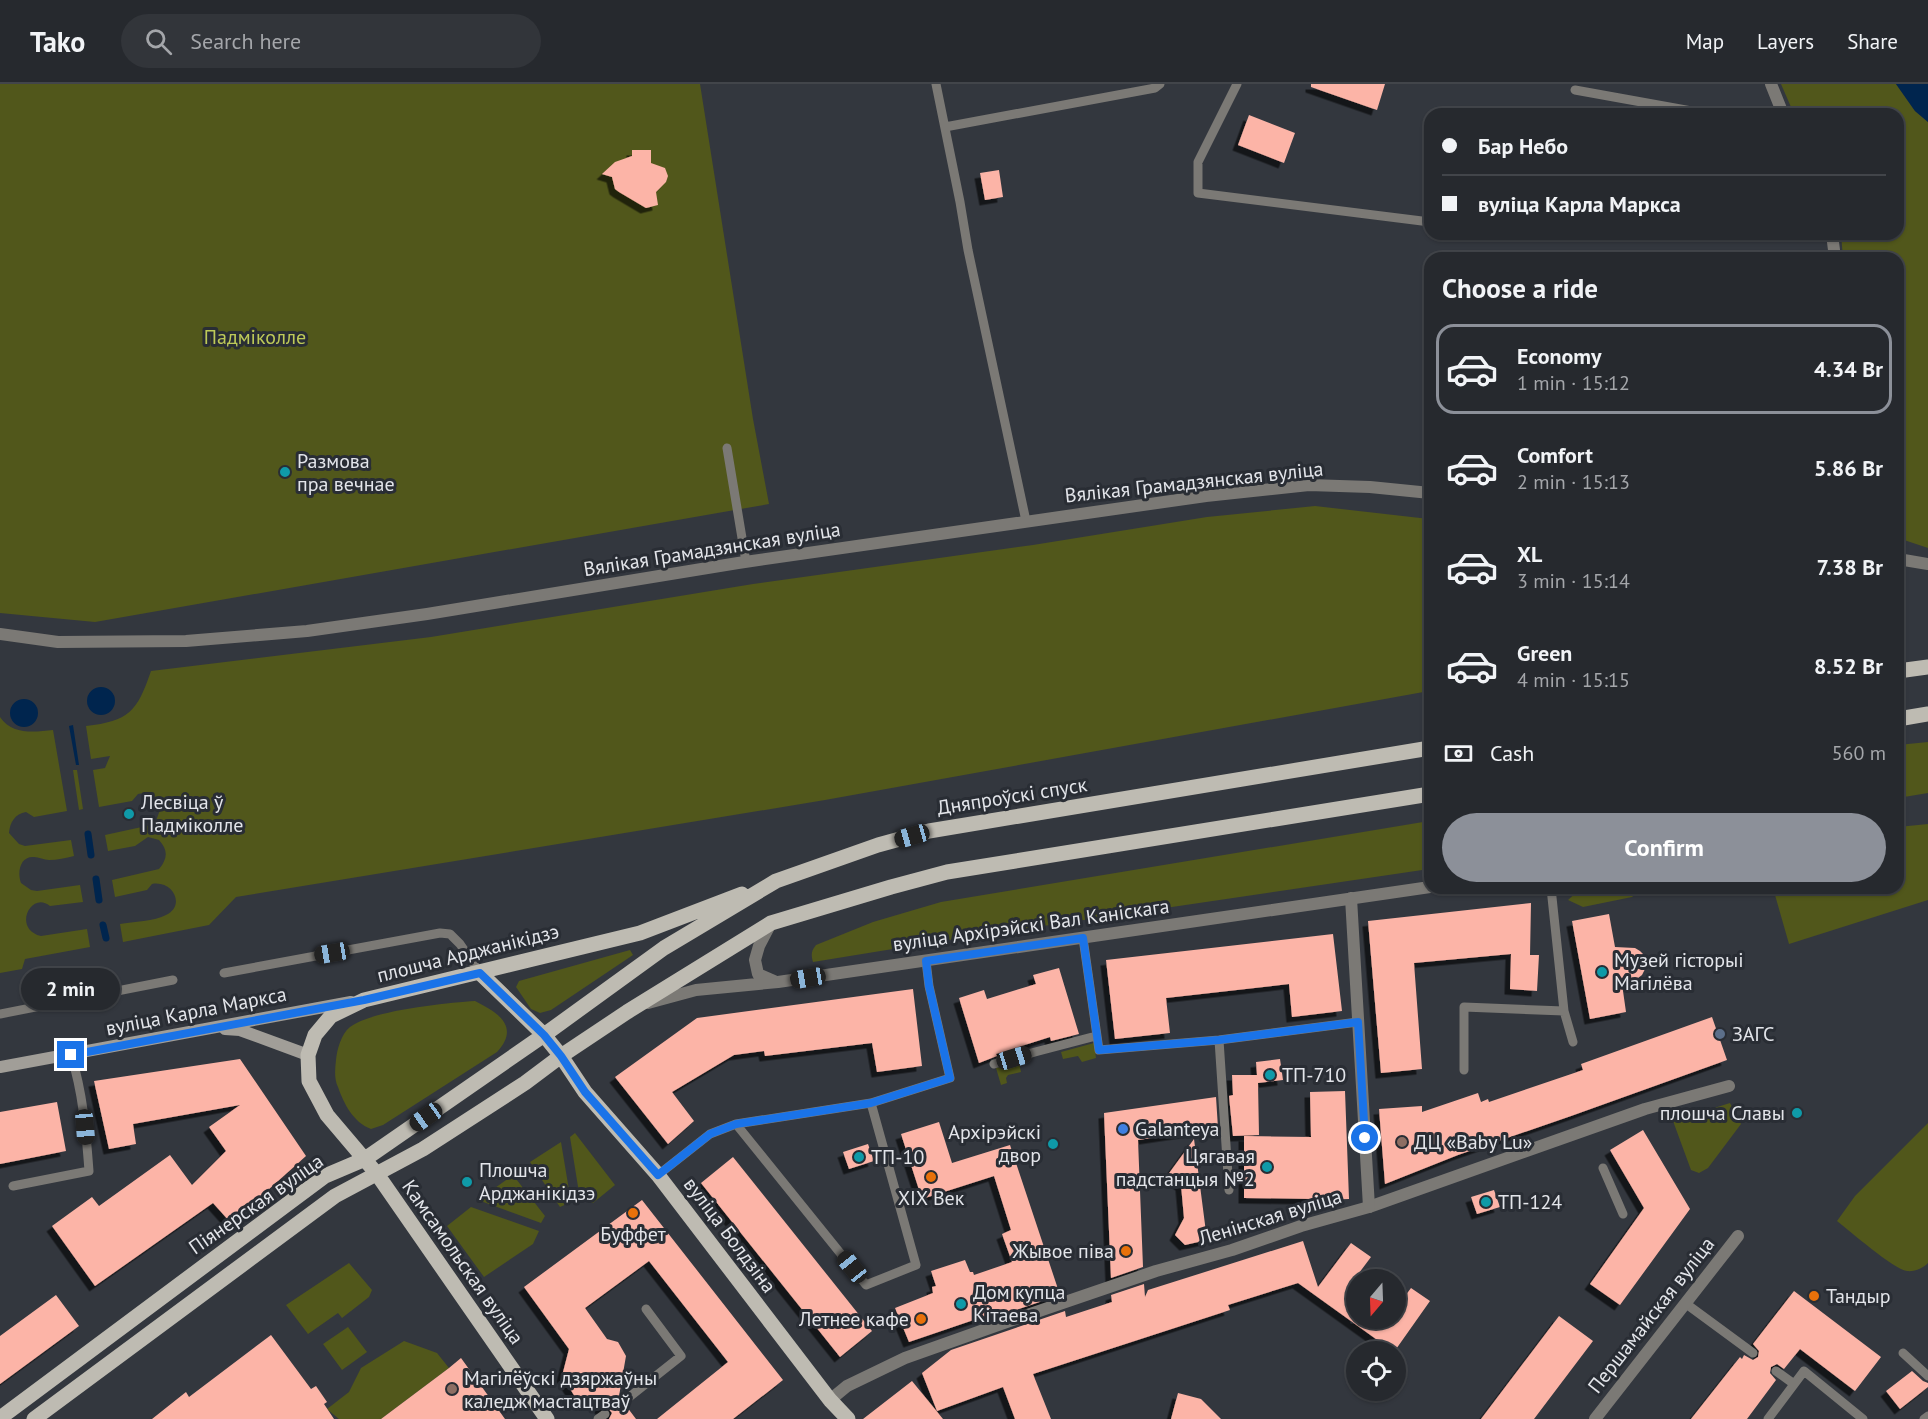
<!DOCTYPE html>
<meta charset="utf-8">
<style>
:root{--surface:#26292e;--page:#32353a;--text:#f1f3f6;--muted:#a4a6aa;--line:#42454a;--accent:#8c9099}
body{margin:0;font-family:"PT Sans",sans-serif;background:var(--page);color:var(--text);height:100vh;display:flex;flex-direction:column;font-size:22px;white-space:nowrap}
*{box-sizing:border-box;margin:0}
p{font-size:20px;color:var(--muted)}
.icon{flex:none;width:33px;height:33px;fill:none;stroke:currentColor;stroke-width:2;stroke-linecap:round;stroke-linejoin:round}
.map{position:relative;flex:1;overflow:hidden}
.details{position:absolute;left:1424px;top:168px;width:480px;height:642px;display:flex;flex-direction:column;background:var(--surface);border-radius:18px;box-shadow:0 2px 4px #0004,0 0 0 2px var(--line)}
.details>*{flex:none}
.guide{position:absolute;left:1424px;top:24px;width:480px;height:132px;border-radius:18px;box-shadow:0 2px 4px #0004,0 0 0 2px var(--line);display:grid;align-content:center;height:132px;padding:0 18px;background:var(--surface)}
.needle{width:39px;rotate:199deg}
.tools{position:absolute;left:1346px;top:1185px;display:grid;gap:12px}
.tools a{display:grid;place-items:center;width:60px;height:60px;border-radius:50%;background:var(--surface);box-shadow:0 2px 4px #0004,0 0 0 2px var(--line);font-size:30px}
.end{position:absolute;width:27px;height:27px;margin:-14px;border:8px solid #1a73e8;background:#fff;box-shadow:0 0 0 3px #fff}
.from{border-radius:50%}
.bubble{position:absolute;height:42px;border-radius:21px;background:var(--surface);box-shadow:0 2px 4px #0004,0 0 0 2px var(--line);font-size:20px;font-weight:700;line-height:42px;text-align:center}
.car{position:absolute;width:18px;height:36px;margin:-18px -9px;border-radius:8px;box-shadow:0 0 4px 2px #0007;background:linear-gradient(#222 24%,#8ab4d8 0 40%,#222 0 76%,#8ab4d8 0 86%,#222 0)}
.guide b{display:flex;align-items:center;gap:21px;height:57px;font-size:22px}
.guide b+b{border-top:2px solid var(--line)}
.guide i{width:15px;height:15px;background:var(--text)}
ul{padding:0;list-style:none}
li{display:flex;align-items:center;gap:18px;height:90px;margin:0 12px 9px;padding:0 6px;border:3px solid transparent;border-radius:18px}
li div{flex:1}
li b{display:block;font-size:22px}
li em{font-style:normal;font-weight:700}
li.current{border-color:var(--accent)}
li>.icon{width:54px;height:54px;stroke-width:1.5}
h2{padding:0 18px;font-size:27px;line-height:72px}
.pay{display:flex;align-items:center;gap:15px;height:66px;padding:0 18px;font-size:22px}
.pay p{margin-inline-start:auto}
.primary-button{display:flex;gap:12px;margin-top:auto;padding:12px 18px}
.primary-button a{flex:1;height:69px;border-radius:36px;background:var(--accent);color:#fff;font-size:24px;font-weight:700;line-height:69px;text-align:center}
header{display:flex;align-items:center;gap:36px;box-sizing:border-box;height:84px;padding:0 30px;background:var(--surface);border-bottom:2px solid var(--line)}
header strong{font-size:28px}
nav{display:flex;gap:33px;margin-inline-start:auto;font-size:21px}
.search{width:420px;height:54px;background:var(--page);display:flex;align-items:center;gap:15px;box-sizing:border-box;padding:0 21px;border-radius:33px;color:var(--muted);font-size:22px}
.map>svg:first-child{display:block}
.green{fill:#51571b}
.water{fill:#00254e}
.lines{fill:none;stroke-linecap:round;stroke-linejoin:round}
.stream{stroke:#00254e;stroke-width:7}
.building{fill:#fcb4a7;filter:url(#shadow)}
.service{stroke:#7b7975;stroke-width:9}
.pedestrian{stroke:#7b7975;stroke-width:12}
.minor{stroke:#7b7975;stroke-width:12}
.secondary{stroke:#a19e98;stroke-width:12}
.primary{stroke:#bebbb2;stroke-width:15}
.route{stroke:#1a73e8;stroke-width:8}
.culture-dot{fill:#0f9aa8;stroke:#292d34;stroke-width:2}
.service-dot{fill:#5c6f8a;stroke:#292d34;stroke-width:2}
.shop-dot{fill:#3f7fe0;stroke:#292d34;stroke-width:2}
.education-dot{fill:#8d6e63;stroke:#292d34;stroke-width:2}
.food-dot{fill:#e8710a;stroke:#292d34;stroke-width:2}
.labels{text-anchor:middle;dominant-baseline:central;stroke-width:6;stroke-linejoin:round;paint-order:stroke}
.park-label{font-size:20px;fill:#beca58;stroke:#292d34}
.poi-label{font-size:20px;fill:#e3e5ea;stroke:#292d34;text-anchor:start}
.street-label{font-size:20px;fill:#e3e5ea;stroke:#292d34}
</style>
<header>
<strong>Tako</strong>
<div class="search"><svg class="icon" aria-label="search" viewBox="0 0 24 24"><circle cx="10" cy="10" r="6"/><path d="M15 15l6 6"/></svg>Search here</div>
<nav><a>Map</a><a>Layers</a><a>Share</a></nav>
</header>
<div class="map">
<svg width="1928" height="1335" viewBox="0 0 1928 1335">
<defs>
<filter id="shadow"><feDropShadow dx="-5.5" dy="5.5" stdDeviation="0" flood-color="#0009"/></filter>
</defs>
<rect width="100%" height="100%" fill="#33373e"/>
<path class="green" d="M 0,0 L 700,0 L 753,335 L 769,420 L 95,538 L 0,529 Z
M 1781,0 L 1896,0 L 1915,27 L 1928,38 L 1928,464 L 1898,454 L 1898,174 L 1843,174 L 1841,150 L 1898,150 L 1898,30 L 1794,30 Z
M 1315,422 L 1429,435 L 1429,607 L 825,716 L 236,813 L 209,841 L 123,858 L 120,840 C 133,838 155,837 166,831 C 186,822 173,796 152,800 L 147,806 L 115,813 L 112,796 L 159,785 C 168,774 168,766 159,756 L 148,753 L 135,762 L 108,767 L 105,751 L 151,741 L 156,737 L 161,723 C 156,713 149,708 138,710 L 132,717 L 99,723 L 93,686 L 105,684 L 110,672 L 91,675 L 86,642 C 129,637 137,628 151,587 L 431,553 L 753,500 L 1033,461 L 1207,433 Z
M 0,633 C 12,651 34,648 53,646 L 67,727 L 34,733 L 26,728 C 15,730 10,738 9,749 L 19,760 L 25,762 L 71,756 L 74,772 C 66,774 57,776 49,776 C 44,776 39,773 34,773 C 20,772 17,788 21,799 L 31,806 L 37,807 L 80,801 L 83,818 L 50,822 C 31,806 12,845 41,852 L 87,845 L 90,863 L 25,875 L 22,885 L 0,889 Z
M 1928,658 L 1928,709 L 1898,714 L 1898,661 Z
M 73,686 L 77,686 L 83,725 L 79,726 Z
M 1429,737 L 1429,785 L 942,857 L 813,878 C 811,871 811,867 816,861 L 873,838 L 941,818 Z
M 1928,740 L 1928,816 L 1789,860 L 1773,804 L 1898,804 L 1898,743 Z
M 1581,804 L 1637,804 L 1638,807 L 1632,813 L 1583,823 L 1568,816 Z
M 630,866 L 633,871 L 551,926 L 540,929 L 531,925 L 516,903 L 519,897 Z
M 475,917 C 499,929 520,943 497,968 L 383,1041 L 371,1045 C 353,1038 344,1020 338,1003 C 334,995 335,985 336,976 C 337,966 341,950 350,943 C 373,926 446,919 475,917 Z
M 1094,959 L 1096,974 L 1082,978 L 1078,972 L 1063,975 L 1061,968 Z
M 1019,979 L 1021,988 L 1008,991 L 1006,994 L 1007,999 L 1001,1001 L 996,984 Z
M 1730,1019 L 1741,1040 L 1708,1084 L 1699,1089 L 1691,1086 L 1673,1037 Z
M 1928,1039 L 1928,1179 C 1923,1184 1915,1188 1907,1187 C 1893,1185 1850,1147 1837,1137 L 1855,1112 Z
M 575,1049 L 615,1101 L 593,1119 L 580,1115 L 570,1053 Z
M 561,1058 L 571,1118 L 560,1123 L 530,1078 Z
M 513,1091 L 545,1132 L 541,1139 L 478,1116 Z
M 471,1123 L 539,1147 L 533,1160 L 484,1193 L 447,1142 Z
M 349,1179 L 372,1206 L 369,1213 L 342,1234 L 338,1229 L 308,1250 L 286,1221 Z
M 348,1243 L 367,1268 L 342,1286 L 323,1260 Z
M 404,1257 L 437,1269 L 449,1284 L 381,1335 L 339,1335 L 327,1325 L 349,1308 L 361,1284 Z"/>
<path class="water" d="M 1896,0 L 1928,0 L 1928,38 L 1915,27 Z
M87 617a14 14 0 1 1 28 0a14 14 0 1 1-28 0Z
M10 629a14 14 0 1 1 28 0a14 14 0 1 1-28 0Z
M 73,641 L 79,681 L 76,681 L 69,642 Z"/>
<g class="lines">
<path class="stream" d="M 88,750 L 91,771
M 96,795 L 99,816
M 103,841 L 106,854"/>
</g>
<path class="building" d="M 1311,0 L 1385,0 L 1377,26 L 1311,3 Z
M 1249,31 L 1295,49 L 1284,79 L 1238,61 Z
M 632,66 L 651,66 L 651,79 L 665,84 L 668,92 L 666,98 L 656,108 L 658,121 L 646,124 L 619,108 L 615,105 L 612,93 L 602,90 L 615,78 L 632,72 Z
M 999,86 L 1003,113 L 985,116 L 980,89 Z
M 1531,819 L 1530,871 L 1539,871 L 1537,907 L 1510,905 L 1511,870 L 1414,879 L 1422,985 L 1381,989 L 1368,837 Z
M 1609,830 L 1615,863 L 1635,864 L 1640,867 L 1644,871 L 1647,881 L 1642,891 L 1638,894 L 1622,900 L 1626,928 L 1590,935 L 1572,837 Z
M 1333,850 L 1342,927 L 1292,933 L 1289,900 L 1166,914 L 1170,949 L 1115,955 L 1106,876 Z
M 1059,884 L 1079,950 L 1051,957 L 1050,953 L 996,970 L 997,972 L 979,979 L 959,914 L 984,906 L 987,915 L 1036,900 L 1033,891 Z
M 913,905 L 922,982 L 877,988 L 872,959 L 765,972 L 764,967 L 734,971 L 672,1008 L 694,1037 L 668,1060 L 615,993 L 697,934 Z
M 1712,933 L 1727,976 L 1571,1032 L 1458,1071 L 1385,1100 L 1379,1025 L 1422,1022 L 1422,1028 L 1478,1009 L 1481,1018 L 1488,1015 L 1489,1018 L 1583,986 L 1581,980 Z
M 240,975 L 306,1072 L 231,1139 L 213,1119 L 95,1202 L 52,1142 L 92,1113 L 99,1122 L 170,1071 L 192,1101 L 226,1067 L 209,1043 L 240,1021 L 133,1040 L 136,1060 L 109,1065 L 94,997 Z
M 1280,975 L 1283,996 L 1258,999 L 1259,1051 L 1233,1052 L 1229,1012 L 1233,1011 L 1232,991 L 1257,991 L 1256,978 Z
M 1345,1007 L 1349,1115 L 1314,1116 L 1314,1115 L 1244,1114 L 1244,1052 L 1311,1053 L 1310,1008 Z
M 1216,1013 L 1218,1044 L 1138,1056 L 1143,1183 L 1111,1194 L 1104,1029 Z
M 57,1018 L 66,1067 L 0,1080 L 0,1028 Z
M 939,1038 L 952,1079 L 1010,1061 L 1060,1211 L 992,1234 L 1003,1226 L 909,1258 L 895,1224 L 933,1209 L 932,1203 L 936,1202 L 931,1187 L 965,1176 L 970,1188 L 973,1188 L 974,1191 L 1012,1178 L 1002,1150 L 1011,1146 L 994,1092 L 922,1115 L 901,1050 Z
M 1643,1046 L 1690,1125 L 1620,1221 L 1590,1200 L 1644,1124 L 1610,1066 Z
M 1194,1055 L 1207,1156 L 1185,1161 L 1175,1151 L 1184,1134 L 1181,1101 L 1167,1092 Z
M 868,1060 L 874,1077 L 849,1085 L 843,1068 Z
M 733,1073 L 872,1247 L 840,1273 L 701,1099 Z
M 1494,1106 L 1500,1123 L 1477,1130 L 1471,1113 Z
M 642,1116 L 783,1296 L 733,1335 L 657,1335 L 728,1278 L 649,1177 L 585,1224 L 607,1255 L 618,1258 L 626,1272 L 619,1312 L 616,1320 L 621,1324 L 627,1323 L 636,1335 L 609,1335 L 612,1329 L 608,1324 L 601,1325 L 597,1320 L 577,1316 L 562,1292 L 569,1265 L 524,1203 Z
M 1303,1157 L 1318,1203 L 1351,1159 L 1371,1173 L 1356,1193 L 1356,1234 L 1395,1234 L 1395,1210 L 1402,1216 L 1411,1204 L 1430,1217 L 1394,1268 L 1298,1199 L 1228,1221 L 1230,1226 L 1033,1290 L 1051,1335 L 1015,1335 L 1003,1303 L 937,1327 L 922,1289 L 951,1266 L 1065,1227 L 1066,1233 L 1112,1218 L 1111,1211 L 1144,1200 L 1145,1213 L 1148,1206 Z
M 1794,1207 L 1881,1273 L 1855,1307 L 1800,1265 L 1784,1285 L 1777,1280 L 1771,1283 L 1770,1289 L 1776,1296 L 1747,1335 L 1691,1335 L 1740,1273 L 1742,1275 L 1744,1271 L 1753,1276 L 1758,1273 L 1759,1267 L 1753,1260 Z
M 56,1211 L 79,1242 L 0,1300 L 0,1252 Z
M 1559,1232 L 1593,1257 L 1534,1335 L 1481,1335 Z
M 271,1251 L 311,1305 L 316,1302 L 327,1318 L 324,1320 L 334,1335 L 152,1335 L 186,1308 L 189,1313 Z
M 461,1274 L 505,1335 L 381,1335 L 449,1284 Z
M 1912,1287 L 1923,1297 L 1928,1299 L 1928,1303 L 1900,1325 L 1886,1307 Z
M 912,1297 L 943,1335 L 863,1335 Z
M 1178,1309 L 1201,1315 L 1221,1335 L 1171,1335 Z"/>
<g class="lines">
<path class="service" d="M 936,0 L 960,118 L 968,166 L 1026,437
M 1237,0 L 1198,78 L 1198,109 L 1430,138
M 1575,6 L 1708,30
M 945,43 L 1155,4 L 1160,0
M 1520,150 L 1521,150
M 727,364 L 746,478
M 1551,804 L 1564,927 L 1573,958
M 1083,854 L 1099,966 L 1219,956 L 1358,938
M 224,889 L 440,849 L 450,850 L 460,860 L 480,889
M 0,930 L 173,896
M 1219,956 L 1229,1106
M 994,980 L 1035,968 L 1096,952
M 1464,986 L 1464,923 L 1564,927
M 736,1040 L 866,1201 L 916,1181 L 871,1019
M 1603,1084 L 1623,1130
M 658,1091 L 710,1050 L 736,1040 L 871,1019 L 950,994 L 929,902 L 926,877
M 13,1102 L 89,1087 C 86,1047 83,1009 71,971
M 1685,1219 L 1753,1269
M 1903,1269 L 1928,1292
M 1776,1287 L 1794,1300
M 623,1318 L 681,1272 L 646,1225
M 598,1335 L 605,1330
M 1768,1335 L 1804,1287 L 1863,1335
M 1924,1335 L 1928,1332"/>
<path class="pedestrian" d="M 830,1316 L 847,1302 L 905,1274 L 998,1241 L 1156,1187 L 1232,1166 L 1301,1142 L 1369,1123 L 1645,1025 L 1729,1002"/>
<path class="minor" d="M 1771,0 L 1783,30
M 1832,150 L 1835,174
M 1898,475 L 1928,480
M 0,550 L 58,558 L 186,557 L 307,547 L 427,530 L 738,479 L 1206,412 L 1309,401 L 1370,403 L 1430,409
M 1351,814 L 1369,1123
M 771,839 L 759,862 L 755,876 L 758,890 L 774,897
M 648,919 L 696,906 L 778,898 L 1430,803
M 1595,1335 L 1738,1152"/>
<path class="secondary" d="M 225,945 L 240,946 L 308,971
M 0,983 L 351,918"/>
<path class="primary" d="M 1898,587 L 1928,583
M 1898,635 L 1928,630
M 480,889 L 544,951 L 561,972 L 585,1008 L 658,1091 L 830,1316 L 848,1335
M 0,1334 L 325,1092 L 365,1075 L 544,951 L 664,864 L 776,797 L 878,761 L 929,747 L 1430,664
M 34,1335 L 335,1112 L 423,1065 L 525,999 L 561,972 L 627,928 L 771,839 L 891,803 L 947,788 L 1430,710
M 547,1335 L 377,1090 L 327,1031 L 309,997 L 308,971 L 315,951 L 331,932 L 364,916 L 640,849 L 742,810"/>
</g>
<g class="lines">
<path class="route" d="M 71,971 L 364,916 L 480,889 L 544,951 L 561,972 L 585,1008 L 658,1091 L 710,1050 L 736,1040 L 871,1019 L 950,994 L 929,902 L 926,877 L 1083,854 L 1099,966 L 1219,956 L 1358,938 L 1365,1054"/>
</g>
<g class="culture-dot">
<circle cx="285" cy="388" r="6"/>
<circle cx="129" cy="730" r="6"/>
<circle cx="1602" cy="888" r="6"/>
<circle cx="1270" cy="991" r="6"/>
<circle cx="1797" cy="1029" r="6"/>
<circle cx="1053" cy="1060" r="6"/>
<circle cx="859" cy="1073" r="6"/>
<circle cx="1267" cy="1083" r="6"/>
<circle cx="467" cy="1098" r="6"/>
<circle cx="1486" cy="1118" r="6"/>
<circle cx="961" cy="1220" r="6"/>
</g>
<circle class="service-dot" cx="1720" cy="950" r="6"/>
<circle class="shop-dot" cx="1123" cy="1045" r="6"/>
<g class="education-dot">
<circle cx="1402" cy="1058" r="6"/>
<circle cx="452" cy="1305" r="6"/>
</g>
<g class="food-dot">
<circle cx="931" cy="1093" r="6"/>
<circle cx="633" cy="1129" r="6"/>
<circle cx="1126" cy="1167" r="6"/>
<circle cx="1814" cy="1212" r="6"/>
<circle cx="921" cy="1235" r="6"/>
</g>
<g class="labels">
<g class="park-label">
<text x="255" y="253">Падміколле</text>
</g>
<g class="poi-label">
<text x="297" y="377">Размова<tspan x="297" dy="23">пра вечнае</tspan></text>
<text x="141" y="718">Лесвіца ў<tspan x="141" dy="23">Падміколле</tspan></text>
<text x="1614" y="876">Музей гісторыі<tspan x="1614" dy="23">Магілёва</tspan></text>
<text x="1732" y="950">ЗАГС</text>
<text x="1282" y="991">ТП-710</text>
<text x="1785" y="1029" text-anchor="end">плошча Славы</text>
<text x="1135" y="1045">Galanteya</text>
<text x="1041" y="1048" text-anchor="end">Архірэйскі<tspan x="1041" dy="23">двор</tspan></text>
<text x="1414" y="1058">ДЦ «Baby Lu»</text>
<text x="1255" y="1072" text-anchor="end">Цягавая<tspan x="1255" dy="23">падстанцыя №2</tspan></text>
<text x="871" y="1073">ТП-10</text>
<text x="479" y="1086">Плошча<tspan x="479" dy="23">Арджанікідзэ</tspan></text>
<text x="931" y="1114" text-anchor="middle">XIX Век</text>
<text x="1498" y="1118">ТП-124</text>
<text x="633" y="1150" text-anchor="middle">Буффет</text>
<text x="1114" y="1167" text-anchor="end">Жывое піва</text>
<text x="973" y="1208">Дом купца<tspan x="973" dy="23">Кітаева</tspan></text>
<text x="1826" y="1212">Тандыр</text>
<text x="909" y="1235" text-anchor="end">Летнее кафе</text>
<text x="464" y="1294">Магілёўскі дзяржаўны<tspan x="464" dy="23">каледж мастацтваў</tspan></text>
</g>
<g class="street-label">
<text transform="translate(1194 398) rotate(-6)">Вялікая Грамадзянская вуліца</text>
<text transform="translate(712 465) rotate(-9)">Вялікая Грамадзянская вуліца</text>
<text transform="translate(1012 712) rotate(-9)">Дняпроўскі спуск</text>
<text transform="translate(1031 841) rotate(-8)">вуліца Архірэйскі Вал Каніскага</text>
<text transform="translate(468 869) rotate(-14)">плошча Арджанікідзэ</text>
<text transform="translate(196 927) rotate(-11)">вуліца Карла Маркса</text>
<text transform="translate(256 1120) rotate(-35)">Піянерская вуліца</text>
<text transform="translate(1270 1133) rotate(-17)">Ленінская вуліца</text>
<text transform="translate(730 1151) rotate(53)">вуліца Болдзіна</text>
<text transform="translate(463 1178) rotate(55)">Камсамольская вуліца</text>
<text transform="translate(1651 1231) rotate(-52)">Першамайская вуліца</text>
</g>
</g>
</svg>
<div class="tools">
<a><svg class="needle" viewBox="-14 -14 28 28"><path d="M0-13l5 13h-10z" fill="#e53935"/><path d="M0 13l5-13h-10z" fill="#a4a6aa"/></svg></a>
<a><svg class="icon" aria-label="locate" viewBox="0 0 24 24"><circle cx="12" cy="12" r="6"/><path d="M12 2v4M12 18v4M2 12h4M18 12h4"/></svg></a>
</div>
<i class="end from" style="left:1365px;top:1054px"></i>
<i class="end" style="left:71px;top:971px"></i>
<div class="bubble" style="left:21px;top:884px;width:99px">2 min</div>
<i class="car" style="left:912px;top:752px;rotate:254deg"></i>
<i class="car" style="left:332px;top:869px;rotate:260deg"></i>
<i class="car" style="left:808px;top:894px;rotate:261deg"></i>
<i class="car" style="left:1014px;top:974px;rotate:73deg"></i>
<i class="car" style="left:426px;top:1033px;rotate:235deg"></i>
<i class="car" style="left:85px;top:1043px;rotate:175deg"></i>
<i class="car" style="left:852px;top:1183px;rotate:321deg"></i>
<div class="guide">
<b><i class="from"></i>Бар Небо</b>
<b><i></i>вуліца Карла Маркса</b>
</div>
<section class="details">
<h2>Choose a ride</h2>
<ul>
<li class="current"><svg class="icon" aria-label="car" viewBox="0 0 24 24"><path d="M5 17H2v-5l4-1 3-4h7l3 4 3 1v5h-3M9 17h6M6 11h13"/><circle cx="7" cy="17" r="2"/><circle cx="17" cy="17" r="2"/></svg><div><b>Economy</b><p>1 min · 15:12</p></div><em>4.34 Br</em></li>
<li><svg class="icon" aria-label="car" viewBox="0 0 24 24"><path d="M5 17H2v-5l4-1 3-4h7l3 4 3 1v5h-3M9 17h6M6 11h13"/><circle cx="7" cy="17" r="2"/><circle cx="17" cy="17" r="2"/></svg><div><b>Comfort</b><p>2 min · 15:13</p></div><em>5.86 Br</em></li>
<li><svg class="icon" aria-label="car" viewBox="0 0 24 24"><path d="M5 17H2v-5l4-1 3-4h7l3 4 3 1v5h-3M9 17h6M6 11h13"/><circle cx="7" cy="17" r="2"/><circle cx="17" cy="17" r="2"/></svg><div><b>XL</b><p>3 min · 15:14</p></div><em>7.38 Br</em></li>
<li><svg class="icon" aria-label="car" viewBox="0 0 24 24"><path d="M5 17H2v-5l4-1 3-4h7l3 4 3 1v5h-3M9 17h6M6 11h13"/><circle cx="7" cy="17" r="2"/><circle cx="17" cy="17" r="2"/></svg><div><b>Green</b><p>4 min · 15:15</p></div><em>8.52 Br</em></li>
</ul>
<div class="pay"><svg class="icon" aria-label="cash" viewBox="0 0 24 24"><path d="M3 7h18v10H3z"/><circle cx="12" cy="12" r="2"/></svg>Cash<p>560 m</p></div>
<div class="primary-button"><a>Confirm</a></div>
</section>
</div>
